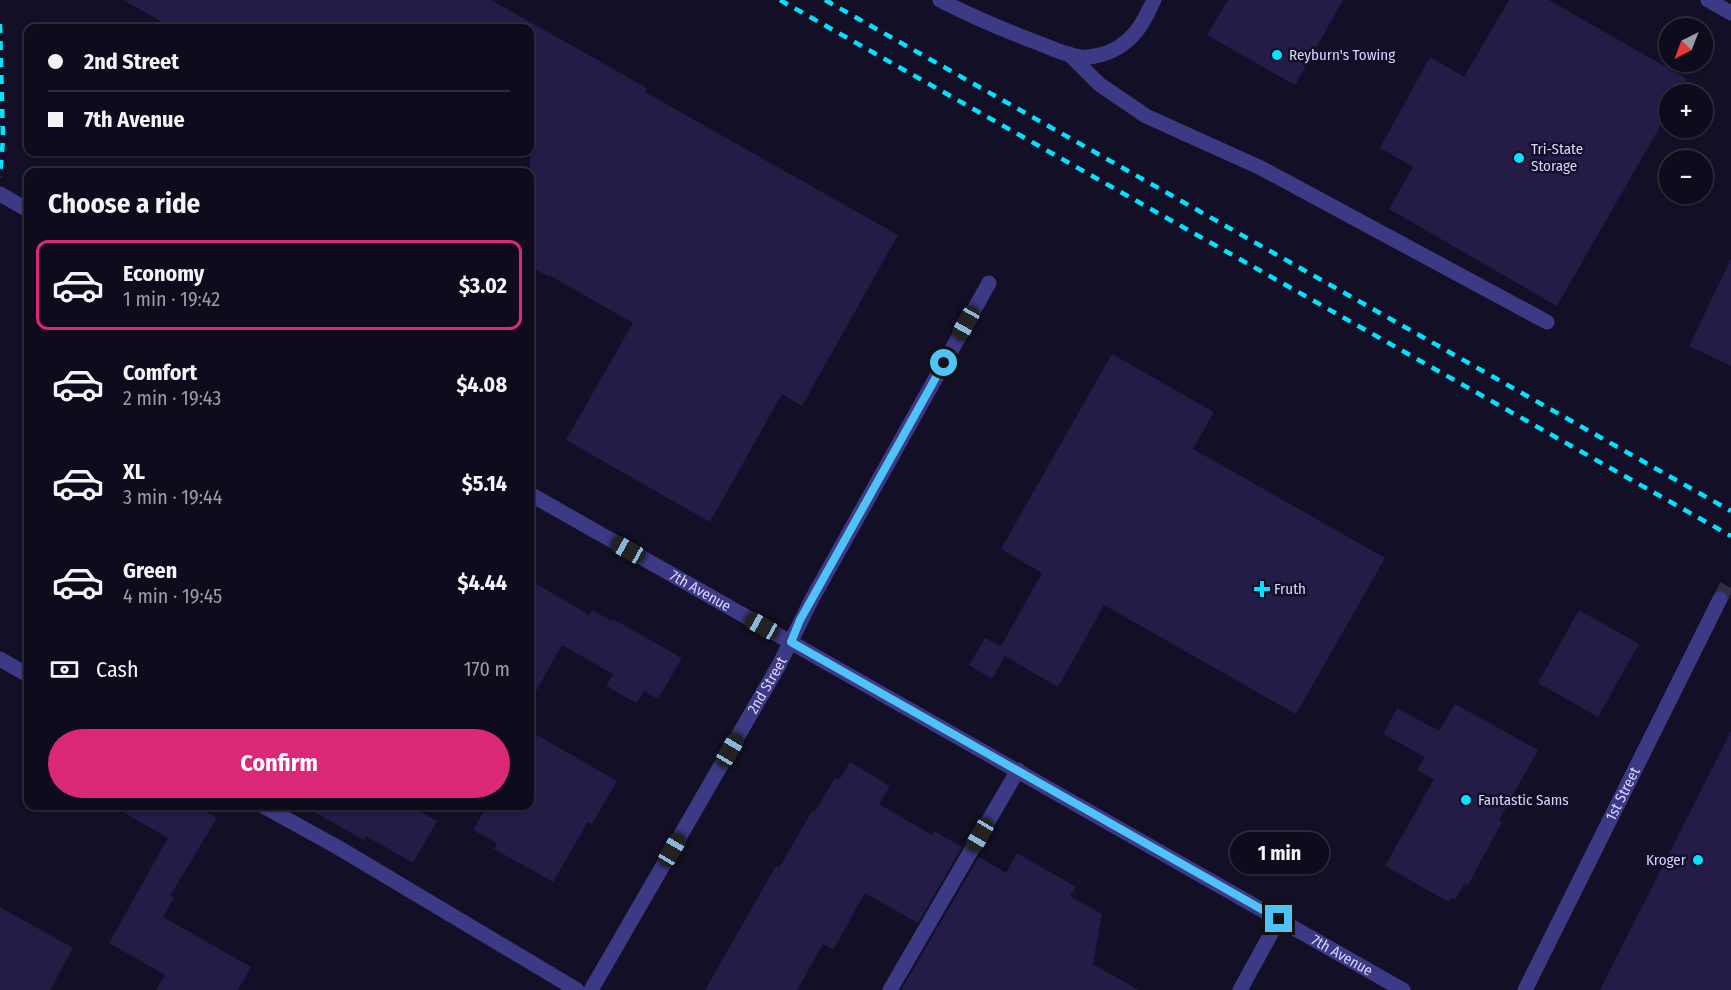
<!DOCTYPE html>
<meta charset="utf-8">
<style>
:root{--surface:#0e0b1c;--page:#1c1929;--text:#f1f3f6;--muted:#9b9ba3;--line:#2e2b3b;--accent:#db2777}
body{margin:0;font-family:"Fira Sans Condensed",sans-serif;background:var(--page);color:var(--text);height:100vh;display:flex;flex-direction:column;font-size:22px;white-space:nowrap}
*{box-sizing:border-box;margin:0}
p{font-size:20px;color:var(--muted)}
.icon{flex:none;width:33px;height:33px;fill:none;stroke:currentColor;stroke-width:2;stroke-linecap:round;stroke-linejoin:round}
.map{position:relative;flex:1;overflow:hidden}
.side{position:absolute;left:24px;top:168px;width:510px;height:642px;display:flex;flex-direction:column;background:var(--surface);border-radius:12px;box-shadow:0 2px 4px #0004,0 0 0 2px var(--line)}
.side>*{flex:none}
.banner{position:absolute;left:24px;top:24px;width:510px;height:132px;border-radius:12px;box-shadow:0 2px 4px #0004,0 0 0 2px var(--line);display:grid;align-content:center;height:132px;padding:0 24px;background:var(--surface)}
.needle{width:39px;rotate:222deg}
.tools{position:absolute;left:1659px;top:18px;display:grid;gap:12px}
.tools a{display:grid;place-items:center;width:54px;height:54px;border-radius:50%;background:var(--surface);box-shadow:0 2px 4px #0004,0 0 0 2px var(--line);font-size:30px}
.end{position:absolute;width:27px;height:27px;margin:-14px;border:8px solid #4fc3f7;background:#111;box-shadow:0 0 0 3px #111}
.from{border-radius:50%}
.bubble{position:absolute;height:42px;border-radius:21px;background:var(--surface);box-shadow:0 2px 4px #0004,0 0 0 2px var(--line);font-size:20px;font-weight:700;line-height:42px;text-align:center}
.car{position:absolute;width:18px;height:36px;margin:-18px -9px;border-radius:8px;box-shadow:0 0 4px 2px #0007;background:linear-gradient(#222 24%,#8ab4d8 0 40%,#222 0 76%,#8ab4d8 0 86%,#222 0)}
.banner b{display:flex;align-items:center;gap:21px;height:57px;font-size:22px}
.banner b+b{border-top:2px solid var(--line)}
.banner i{width:15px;height:15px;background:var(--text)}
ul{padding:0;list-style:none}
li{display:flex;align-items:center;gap:18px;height:90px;margin:0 12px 9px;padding:0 12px;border:3px solid transparent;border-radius:12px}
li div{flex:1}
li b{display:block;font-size:22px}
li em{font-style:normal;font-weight:700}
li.on{border-color:var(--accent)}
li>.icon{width:54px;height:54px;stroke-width:1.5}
h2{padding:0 24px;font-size:27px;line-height:72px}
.pay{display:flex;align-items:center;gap:15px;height:66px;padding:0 24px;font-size:22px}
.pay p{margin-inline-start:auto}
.cta{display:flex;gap:12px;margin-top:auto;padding:12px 24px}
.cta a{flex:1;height:69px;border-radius:36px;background:var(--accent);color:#fff;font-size:24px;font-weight:700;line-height:69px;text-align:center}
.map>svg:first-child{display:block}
.building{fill:#241b47}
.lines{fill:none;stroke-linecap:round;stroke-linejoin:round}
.minor-tunnel{stroke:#312d47;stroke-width:15;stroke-dasharray:15 8;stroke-linecap:butt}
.minor{stroke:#3d3a85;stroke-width:15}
.rail{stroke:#00e5ff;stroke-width:4.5;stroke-dasharray:9 8;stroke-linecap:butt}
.route{stroke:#4fc3f7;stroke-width:8}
.poi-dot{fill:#00e5ff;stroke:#130f26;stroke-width:2}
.labels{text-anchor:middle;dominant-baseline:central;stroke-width:5;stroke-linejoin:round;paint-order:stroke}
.poi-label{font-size:15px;fill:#d9d4ff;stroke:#130f26;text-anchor:start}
.street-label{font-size:15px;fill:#d9d4ff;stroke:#130f26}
</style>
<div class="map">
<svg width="1731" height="990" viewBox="0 0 1731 990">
<rect width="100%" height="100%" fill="#130f26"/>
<path class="building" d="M 123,0 L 491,0 L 647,88 L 645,92 L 898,235 L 802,406 L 782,394 L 710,522 L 566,440 L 633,323 L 549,275 L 549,277 L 530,266 L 530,28 L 173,28 Z
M 1228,0 L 1343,0 L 1295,85 L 1207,35 Z
M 1509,0 L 1549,0 L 1687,79 L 1678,94 L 1670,94 L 1670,109 L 1557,306 L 1389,209 L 1413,167 L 1380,148 L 1430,57 L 1464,77 Z
M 1731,259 L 1731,366 L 1689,346 Z
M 1112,354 L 1214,412 L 1193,449 L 1385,558 L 1296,714 L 1104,605 L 1058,687 L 1005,656 L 992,679 L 969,665 L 985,638 L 1001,646 L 1042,573 L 1001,549 Z
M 530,580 L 589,615 L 592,610 L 612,621 L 613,619 L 682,658 L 658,699 L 644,691 L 637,703 L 606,686 L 613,674 L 562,645 L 530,702 Z
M 1579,610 L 1639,644 L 1598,717 L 1538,683 Z
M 1455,704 L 1538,750 L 1499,820 L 1502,822 L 1468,885 L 1464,884 L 1455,900 L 1451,898 L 1449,902 L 1385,866 L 1434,779 L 1417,770 L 1425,757 L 1383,734 L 1397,708 L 1439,731 Z
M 530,731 L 617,781 L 592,824 L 588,822 L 553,882 L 494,849 L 497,843 L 473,830 L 487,806 L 530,806 Z
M 1731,731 L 1731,990 L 1600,990 Z
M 850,762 L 890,786 L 879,804 L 932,835 L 934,831 L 962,847 L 918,923 L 865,893 L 833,950 L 823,944 L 797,990 L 705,990 L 776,866 L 779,868 L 812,811 L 815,812 L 835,778 L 839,780 Z
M 113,806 L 197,806 L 217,818 L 170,896 L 174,898 L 163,917 L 251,967 L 238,990 L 156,990 L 165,975 L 109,943 L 168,838 Z
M 303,806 L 409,806 L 437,821 L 413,863 L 366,836 L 364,840 Z
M 1017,853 L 1076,887 L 1070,896 L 1102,914 L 1093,964 L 1138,990 L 901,990 L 979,857 L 1006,873 Z
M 0,907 L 73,948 L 50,990 L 0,990 Z"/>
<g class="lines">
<path class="minor-tunnel" d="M 1720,599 L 1731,579"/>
<g class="minor">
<path d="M 940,0 C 973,17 1006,31 1041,44 C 1053,49 1066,55 1080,57 C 1094,58 1112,53 1123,44 C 1139,33 1146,16 1154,0"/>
<path d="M 1708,0 L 1731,13"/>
<path d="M 1069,54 L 1099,84 L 1146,116 L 1261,168 L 1547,322"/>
<path d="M 0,194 L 28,210"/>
<path id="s1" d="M 530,494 L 1403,990"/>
<path d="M 0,659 L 28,675"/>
<path d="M 263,806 L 339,848 L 577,990"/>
<path id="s2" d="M 591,990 L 779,665 L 813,597 L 989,283"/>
<path d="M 890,990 L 1018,770"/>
<path d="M 1240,990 L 1279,919"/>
<path id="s3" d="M 1525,990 L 1720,599"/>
</g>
<path class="rail" d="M 780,0 L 1731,536
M 825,0 L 1731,511
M 0,24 L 3,139 L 0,177"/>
</g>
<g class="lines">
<path class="route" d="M 944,363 L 800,620 L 791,642 L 1279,919"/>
</g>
<g class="poi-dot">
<circle cx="1277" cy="55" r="6"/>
<circle cx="1519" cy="158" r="6"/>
<path d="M1259 580h6v6h6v6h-6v6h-6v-6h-6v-6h6z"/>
<circle cx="1466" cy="800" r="6"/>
<circle cx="1698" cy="860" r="6"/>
</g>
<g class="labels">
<g class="poi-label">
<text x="1289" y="55">Reyburn's Towing</text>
<text x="1531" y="149">Tri-State<tspan x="1531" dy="17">Storage</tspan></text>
<text x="1274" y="589">Fruth</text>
<text x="1478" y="800">Fantastic Sams</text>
<text x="1686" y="860" text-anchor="end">Kroger</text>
</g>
<g class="street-label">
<text stroke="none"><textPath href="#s1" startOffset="196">7th Avenue</textPath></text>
<text stroke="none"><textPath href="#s2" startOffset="352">2nd Street</textPath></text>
<text stroke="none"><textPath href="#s3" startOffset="219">1st Street</textPath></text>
<text stroke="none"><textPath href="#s1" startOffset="934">7th Avenue</textPath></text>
</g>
</g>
</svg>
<div class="tools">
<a><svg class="needle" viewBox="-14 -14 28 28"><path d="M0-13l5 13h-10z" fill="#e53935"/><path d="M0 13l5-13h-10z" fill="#9b9ba3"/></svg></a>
<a>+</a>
<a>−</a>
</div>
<i class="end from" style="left:944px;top:363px"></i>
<i class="end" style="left:1279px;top:919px"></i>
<div class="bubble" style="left:1230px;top:832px;width:99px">1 min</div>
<i class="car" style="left:966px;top:323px;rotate:209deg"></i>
<i class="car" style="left:628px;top:550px;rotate:299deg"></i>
<i class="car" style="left:762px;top:626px;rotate:299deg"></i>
<i class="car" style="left:730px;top:750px;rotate:30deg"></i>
<i class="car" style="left:980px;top:835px;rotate:210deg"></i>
<i class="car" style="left:672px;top:850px;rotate:30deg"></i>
<div class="banner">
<b><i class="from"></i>2nd Street</b>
<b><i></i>7th Avenue</b>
</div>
<section class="side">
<h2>Choose a ride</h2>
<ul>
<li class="on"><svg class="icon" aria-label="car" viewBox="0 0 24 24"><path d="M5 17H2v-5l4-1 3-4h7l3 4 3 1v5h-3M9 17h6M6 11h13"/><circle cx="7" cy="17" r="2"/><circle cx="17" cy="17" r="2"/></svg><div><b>Economy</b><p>1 min · 19:42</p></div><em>$3.02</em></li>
<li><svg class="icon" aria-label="car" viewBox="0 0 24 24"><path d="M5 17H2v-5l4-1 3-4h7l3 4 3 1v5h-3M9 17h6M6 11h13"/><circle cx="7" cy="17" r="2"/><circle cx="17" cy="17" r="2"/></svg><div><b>Comfort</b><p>2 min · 19:43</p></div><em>$4.08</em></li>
<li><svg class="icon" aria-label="car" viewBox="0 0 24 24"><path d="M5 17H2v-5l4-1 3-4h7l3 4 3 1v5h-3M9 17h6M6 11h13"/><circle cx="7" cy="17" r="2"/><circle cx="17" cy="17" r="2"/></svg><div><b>XL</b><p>3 min · 19:44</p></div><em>$5.14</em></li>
<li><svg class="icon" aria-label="car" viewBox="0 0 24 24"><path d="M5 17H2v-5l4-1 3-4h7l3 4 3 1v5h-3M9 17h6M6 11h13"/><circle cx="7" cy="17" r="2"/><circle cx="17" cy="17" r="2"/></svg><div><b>Green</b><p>4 min · 19:45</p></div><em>$4.44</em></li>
</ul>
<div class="pay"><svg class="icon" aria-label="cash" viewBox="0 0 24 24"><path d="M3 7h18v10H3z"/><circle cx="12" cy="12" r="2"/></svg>Cash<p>170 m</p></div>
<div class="cta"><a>Confirm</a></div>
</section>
</div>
